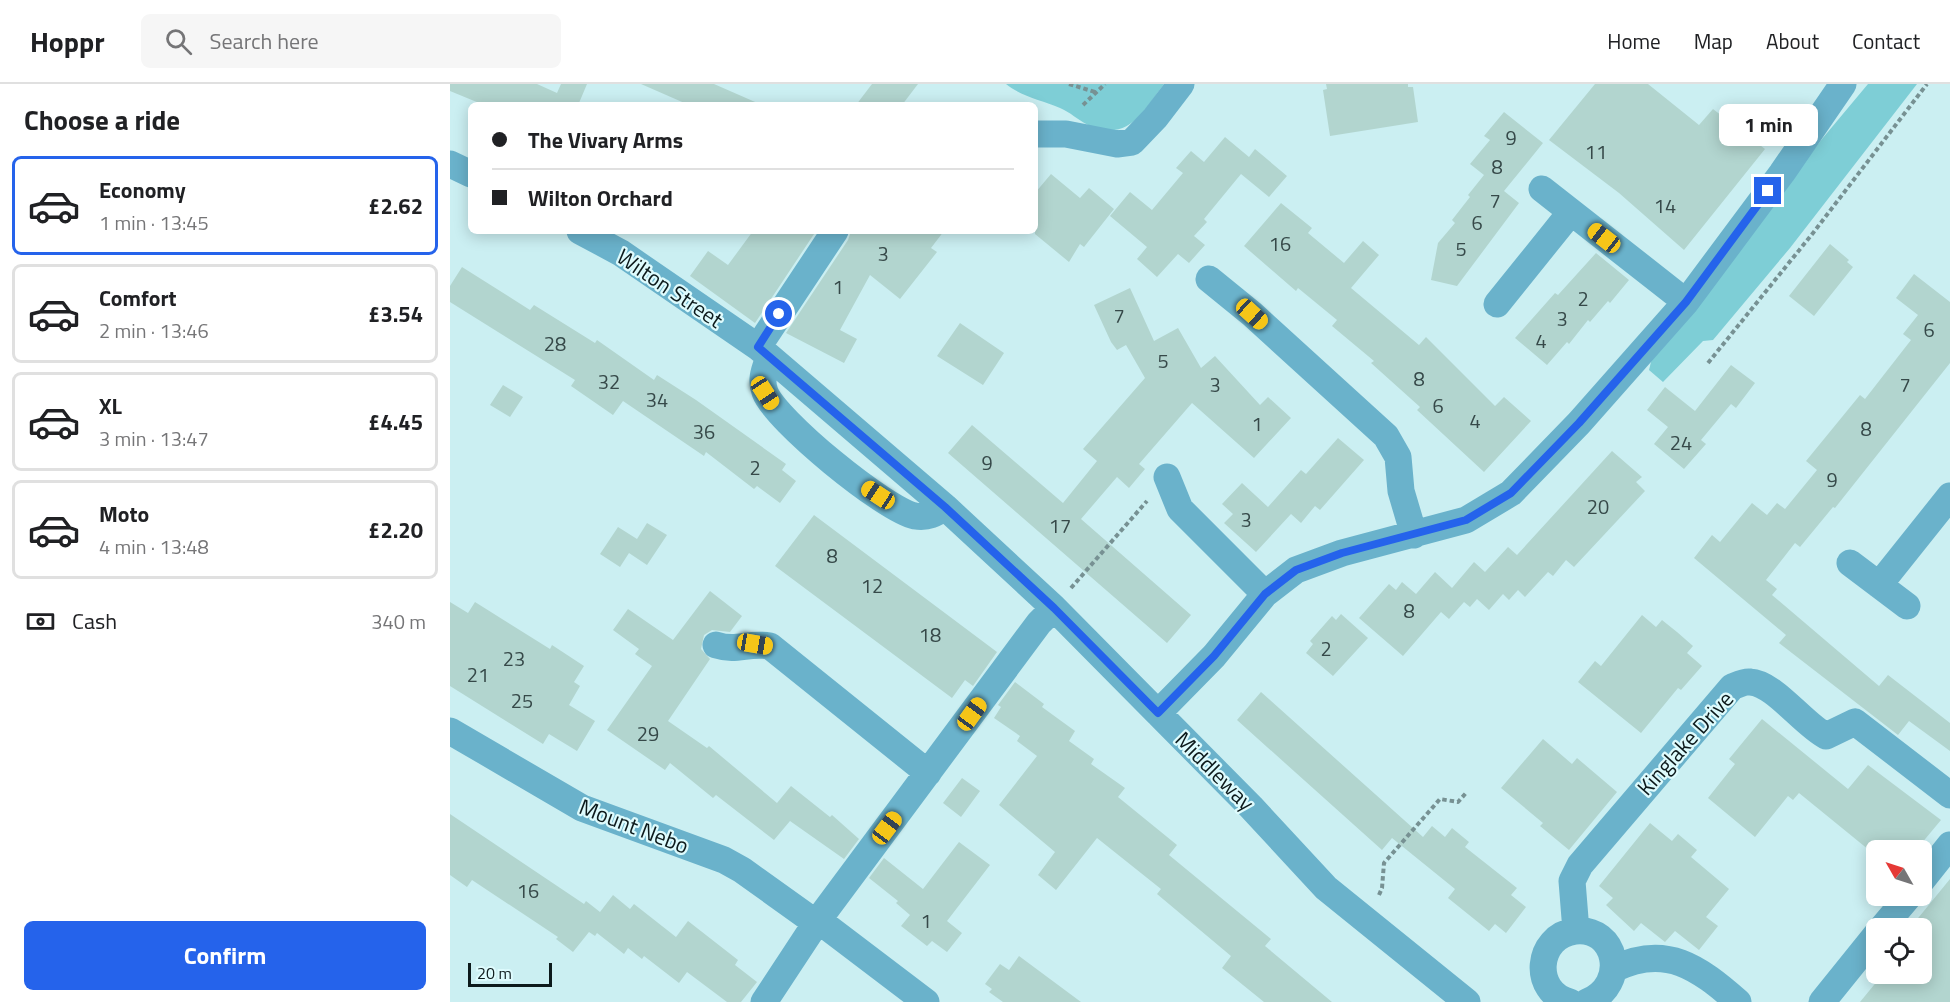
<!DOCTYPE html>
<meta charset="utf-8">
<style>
:root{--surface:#fff;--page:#f6f6f6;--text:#202124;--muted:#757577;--line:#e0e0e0;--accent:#2563eb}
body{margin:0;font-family:"Titillium Web",sans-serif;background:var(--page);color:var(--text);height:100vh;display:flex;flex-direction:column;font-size:22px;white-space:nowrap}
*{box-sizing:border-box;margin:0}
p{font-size:20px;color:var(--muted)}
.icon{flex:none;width:33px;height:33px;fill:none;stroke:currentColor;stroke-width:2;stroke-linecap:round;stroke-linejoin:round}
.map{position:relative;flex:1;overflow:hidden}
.panel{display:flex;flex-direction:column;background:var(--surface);width:450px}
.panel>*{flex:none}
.guide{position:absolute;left:18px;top:18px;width:570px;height:132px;border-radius:9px;box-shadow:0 3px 15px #0003;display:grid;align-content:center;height:132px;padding:0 24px;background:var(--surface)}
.needle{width:39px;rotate:309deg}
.buttons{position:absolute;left:1416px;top:756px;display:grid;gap:12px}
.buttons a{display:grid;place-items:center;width:66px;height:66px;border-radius:9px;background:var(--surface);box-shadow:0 3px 15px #0003;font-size:30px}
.scale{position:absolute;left:18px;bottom:15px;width:84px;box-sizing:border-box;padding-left:6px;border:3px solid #0d1a1c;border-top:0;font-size:16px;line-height:21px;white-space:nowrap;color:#0d1a1c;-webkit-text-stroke:4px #defbfd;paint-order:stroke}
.end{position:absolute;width:27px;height:27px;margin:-14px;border:8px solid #2563eb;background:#fff;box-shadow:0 0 0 3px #fff}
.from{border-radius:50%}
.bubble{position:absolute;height:42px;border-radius:9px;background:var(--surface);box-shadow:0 3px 15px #0003;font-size:20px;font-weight:700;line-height:42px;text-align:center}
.car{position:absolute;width:18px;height:36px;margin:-18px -9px;border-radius:8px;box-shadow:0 0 4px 2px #0007;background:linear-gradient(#f5c518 24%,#345 0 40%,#f5c518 0 76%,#345 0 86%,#f5c518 0)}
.guide b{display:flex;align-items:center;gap:21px;height:57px;font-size:22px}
.guide b+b{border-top:2px solid var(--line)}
.guide i{width:15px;height:15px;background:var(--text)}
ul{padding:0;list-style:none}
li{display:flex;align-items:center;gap:18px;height:99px;margin:0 12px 9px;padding:0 12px;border:3px solid var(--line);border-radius:9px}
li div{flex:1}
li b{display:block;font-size:22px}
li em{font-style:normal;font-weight:700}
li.active{border-color:var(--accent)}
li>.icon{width:54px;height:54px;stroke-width:1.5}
h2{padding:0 24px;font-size:27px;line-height:72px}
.pay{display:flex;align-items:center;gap:15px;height:66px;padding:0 24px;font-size:22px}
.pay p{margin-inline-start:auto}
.button{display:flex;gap:12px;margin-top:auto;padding:12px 24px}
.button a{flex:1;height:69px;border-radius:9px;background:var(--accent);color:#fff;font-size:24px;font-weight:700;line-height:69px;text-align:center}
header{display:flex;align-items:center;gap:36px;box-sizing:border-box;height:84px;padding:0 30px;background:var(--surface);border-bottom:2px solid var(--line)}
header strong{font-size:28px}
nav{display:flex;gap:33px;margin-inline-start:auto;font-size:21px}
.search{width:420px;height:54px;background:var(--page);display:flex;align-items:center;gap:15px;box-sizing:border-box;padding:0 21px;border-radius:9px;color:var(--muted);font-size:22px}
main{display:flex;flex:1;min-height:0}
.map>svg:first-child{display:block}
.green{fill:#7eced6}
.building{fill:#b2d5cf}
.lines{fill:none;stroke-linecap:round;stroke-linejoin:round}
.path{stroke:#779193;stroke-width:4;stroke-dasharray:4.5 3;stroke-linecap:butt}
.minor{stroke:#6ab2cb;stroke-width:27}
.route{stroke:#2563eb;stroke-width:8}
.labels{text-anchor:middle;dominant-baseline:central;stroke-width:4.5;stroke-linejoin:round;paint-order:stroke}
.number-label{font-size:20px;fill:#364949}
.street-label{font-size:22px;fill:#0d1a1c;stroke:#defbfd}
</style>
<header>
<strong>Hoppr</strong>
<div class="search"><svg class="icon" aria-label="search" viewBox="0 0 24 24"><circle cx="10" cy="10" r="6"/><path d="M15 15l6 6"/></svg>Search here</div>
<nav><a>Home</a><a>Map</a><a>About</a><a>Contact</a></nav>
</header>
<main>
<section class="panel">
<h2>Choose a ride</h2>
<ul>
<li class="active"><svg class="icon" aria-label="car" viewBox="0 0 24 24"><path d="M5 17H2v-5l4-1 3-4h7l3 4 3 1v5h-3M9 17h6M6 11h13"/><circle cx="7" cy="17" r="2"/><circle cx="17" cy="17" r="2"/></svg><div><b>Economy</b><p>1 min · 13:45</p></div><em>£2.62</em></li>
<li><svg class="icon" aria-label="car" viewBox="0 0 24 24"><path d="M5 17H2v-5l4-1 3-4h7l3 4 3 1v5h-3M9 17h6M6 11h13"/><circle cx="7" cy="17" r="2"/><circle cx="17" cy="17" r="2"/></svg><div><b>Comfort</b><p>2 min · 13:46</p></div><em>£3.54</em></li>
<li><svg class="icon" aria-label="car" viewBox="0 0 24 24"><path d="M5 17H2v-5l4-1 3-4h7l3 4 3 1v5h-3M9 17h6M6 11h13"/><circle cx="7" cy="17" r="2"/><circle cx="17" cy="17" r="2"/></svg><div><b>XL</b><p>3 min · 13:47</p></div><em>£4.45</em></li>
<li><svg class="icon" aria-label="car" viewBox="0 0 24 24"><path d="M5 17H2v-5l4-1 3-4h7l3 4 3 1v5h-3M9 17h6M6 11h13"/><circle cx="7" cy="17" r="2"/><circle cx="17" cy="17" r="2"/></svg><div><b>Moto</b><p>4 min · 13:48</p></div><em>£2.20</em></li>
</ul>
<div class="pay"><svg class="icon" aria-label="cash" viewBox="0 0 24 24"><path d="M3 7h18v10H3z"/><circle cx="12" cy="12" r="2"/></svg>Cash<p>340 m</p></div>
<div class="button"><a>Confirm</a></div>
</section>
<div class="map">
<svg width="1500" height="918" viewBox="0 0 1500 918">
<rect width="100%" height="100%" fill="#cbeff2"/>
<path class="green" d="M 556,0 L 714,0 C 693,28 678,59 638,41 C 628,36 620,28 610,24 C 592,16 572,13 556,0 Z
M 1418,0 L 1467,0 L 1340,164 L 1263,256 L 1253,257 L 1213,298 L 1199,286 L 1202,274 L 1372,55 Z"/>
<path class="building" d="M 0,0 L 87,0 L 107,9 L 111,0 L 137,0 L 129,19 L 132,21 L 34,21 L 0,7 Z
M 191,0 L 264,0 L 312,21 L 239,21 Z
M 422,0 L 468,0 L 452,21 L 406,21 Z
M 876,0 L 958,0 L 958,3 L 963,3 L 968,38 L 880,52 L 873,6 L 877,5 Z
M 1145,0 L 1198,0 L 1249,41 L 1263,25 L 1315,65 L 1234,166 L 1169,109 L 1099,56 Z
M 1054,28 L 1093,59 L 1054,107 L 1069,119 L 1007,202 L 981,196 L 988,159 L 1005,139 L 1002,136 L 1020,113 L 1018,111 L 1034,91 L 1020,80 L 1040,56 L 1034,52 Z
M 775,53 L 799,73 L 805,65 L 837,92 L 819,113 L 791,90 L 754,135 L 757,138 L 744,152 L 755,161 L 739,179 L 728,170 L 707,193 L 687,175 L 697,163 L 660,132 L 680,108 L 702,126 L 733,89 L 726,84 L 741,67 L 754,78 Z
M 601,90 L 630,114 L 639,104 L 664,125 L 634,163 L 630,160 L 619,178 L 585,150 L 585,109 Z
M 831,119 L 862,144 L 858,149 L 894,179 L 913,157 L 929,171 L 901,204 L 969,261 L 976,253 L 1045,322 L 1054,313 L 1081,337 L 1034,388 L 967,326 L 970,323 L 921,279 L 924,277 L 882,242 L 887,236 L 848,204 L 846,207 L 794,162 Z
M 303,147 L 366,147 L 305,239 L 240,192 L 258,167 L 278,181 Z
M 401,147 L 494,147 L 481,164 L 487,168 L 450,215 L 420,191 L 390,246 L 407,255 L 394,279 L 336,249 L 398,156 Z
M 1380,160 L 1399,176 L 1397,178 L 1403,183 L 1364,232 L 1339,212 Z
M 1146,169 L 1179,196 L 1160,219 L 1158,217 L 1140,238 L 1138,236 L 1119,260 L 1117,258 L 1097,281 L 1065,254 L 1105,209 L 1108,211 Z
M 12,183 L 80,226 L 84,221 L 145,259 L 147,256 L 204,296 L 207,291 L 246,316 L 336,380 L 332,386 L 346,397 L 330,419 L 307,402 L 304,405 L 256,368 L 254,372 L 173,317 L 163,331 L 121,302 L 125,296 L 0,218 L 0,202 Z
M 1464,190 L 1500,218 L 1500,279 L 1385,424 L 1383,423 L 1350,463 L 1345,459 L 1316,496 L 1327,505 L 1322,511 L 1429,602 L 1438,591 L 1500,639 L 1500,667 L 1459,637 L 1448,651 L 1329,559 L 1336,551 L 1244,474 L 1262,451 L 1270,458 L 1302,419 L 1317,431 L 1327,419 L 1335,425 L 1367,386 L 1356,377 L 1410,311 L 1415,315 L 1461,256 L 1453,250 L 1468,231 L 1446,214 Z
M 680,204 L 704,257 L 728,244 L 751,284 L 765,272 L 810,321 L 818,313 L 841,334 L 804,374 L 742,319 L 689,380 L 695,385 L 679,404 L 667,393 L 631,435 L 741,531 L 717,559 L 498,369 L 522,341 L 613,419 L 647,377 L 633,365 L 695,294 L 676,261 L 667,266 L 661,258 L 644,221 Z
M 510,239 L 554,269 L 533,301 L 487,272 Z
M 1281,281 L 1305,299 L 1286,324 L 1281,320 L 1251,356 L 1256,360 L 1234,385 L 1204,360 L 1218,343 L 1197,326 L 1215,303 L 1245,327 Z
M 53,301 L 73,313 L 60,333 L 40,321 Z
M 888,354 L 914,376 L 870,426 L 865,422 L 851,439 L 841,430 L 806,468 L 774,439 L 783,430 L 772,420 L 792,399 L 818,423 L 851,386 L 856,390 Z
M 1162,367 L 1192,393 L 1186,398 L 1195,407 L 1124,483 L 1116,476 L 1103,492 L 1098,488 L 1075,513 L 1068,506 L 1059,516 L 1053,510 L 1039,526 L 1027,515 L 1020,523 L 1014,518 L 999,535 L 991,528 L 953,572 L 909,534 L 939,500 L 946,506 L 952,498 L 966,510 L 985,488 L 1002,504 L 1024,478 L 1035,488 L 1058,463 L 1067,471 Z
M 364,431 L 547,568 L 523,602 L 515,596 L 502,614 L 325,482 Z
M 197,439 L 217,451 L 197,481 L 179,469 L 170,483 L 150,470 L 168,443 L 187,455 Z
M 260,507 L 292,532 L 280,548 L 262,546 L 254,551 L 251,565 L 260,575 L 218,637 L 257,664 L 259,662 L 327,719 L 341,702 L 380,733 L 382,731 L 409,755 L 394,775 L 340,737 L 324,756 L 266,711 L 263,714 L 220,679 L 215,686 L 157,646 L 202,582 L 185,570 L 189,565 L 163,546 L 178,525 L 223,556 Z
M 0,518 L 18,529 L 25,518 L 100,565 L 102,561 L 134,582 L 124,598 L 130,602 L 119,621 L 145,637 L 127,667 L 99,650 L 93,660 L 0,602 Z
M 891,530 L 918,554 L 883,592 L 856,569 L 863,560 L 860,557 L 882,532 L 886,536 Z
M 1192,531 L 1206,543 L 1212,536 L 1227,548 L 1243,562 L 1237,569 L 1252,582 L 1231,606 L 1228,604 L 1191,649 L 1128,598 L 1145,577 L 1151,582 Z
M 565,598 L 594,620 L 592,623 L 625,647 L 619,657 L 644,675 L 641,680 L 675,704 L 668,713 L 727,761 L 719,771 L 821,855 L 815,862 L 882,918 L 814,918 L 772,884 L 781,872 L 707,810 L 711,805 L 647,754 L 606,806 L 588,791 L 605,768 L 549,721 L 587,672 L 567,657 L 570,652 L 544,634 L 551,623 L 548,621 Z
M 811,608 L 973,753 L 982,742 L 995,753 L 1002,744 L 1019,758 L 1015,763 L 1067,804 L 1061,811 L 1076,823 L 1056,849 L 1045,840 L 1039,847 L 998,814 L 1005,805 L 942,754 L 932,766 L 787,636 Z
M 1312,635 L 1398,705 L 1418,681 L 1491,736 L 1466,766 L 1419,766 L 1349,709 L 1343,716 L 1338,712 L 1305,753 L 1258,714 L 1285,680 L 1279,675 Z
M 1093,655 L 1122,680 L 1127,674 L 1167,708 L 1119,766 L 1090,742 L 1093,739 L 1051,704 Z
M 512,694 L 530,707 L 511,733 L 493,719 Z
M 0,730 L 134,820 L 136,817 L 150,828 L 163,811 L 180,825 L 184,820 L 226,853 L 238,837 L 288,876 L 285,881 L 307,898 L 291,918 L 277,918 L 237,888 L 229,899 L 194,872 L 192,875 L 178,864 L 174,870 L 147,849 L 145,852 L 139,848 L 123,868 L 106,855 L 108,853 L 22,796 L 17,803 L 0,791 Z
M 1200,739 L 1222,757 L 1228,750 L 1247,766 L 1241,773 L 1279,805 L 1256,833 L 1268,842 L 1249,866 L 1225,847 L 1215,858 L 1191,839 L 1184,847 L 1156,821 L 1163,814 L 1149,802 Z
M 509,758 L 540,781 L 497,837 L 512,849 L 497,868 L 482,857 L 477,862 L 451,842 L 460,831 L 446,819 L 448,817 L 419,794 L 434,774 L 473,805 Z
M 1500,795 L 1500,918 L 1410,918 L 1433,890 L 1472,890 L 1472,844 L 1460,844 Z
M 569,872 L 631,918 L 553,918 L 539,908 L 542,905 L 535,900 L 550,880 L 559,886 Z"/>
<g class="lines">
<path class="path" d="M 619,0 L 645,8
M 633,21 L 655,0
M 1258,279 L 1363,149 L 1477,0
M 621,504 L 697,417
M 929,811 L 932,804 L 934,779 L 990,715 L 1008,718 L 1016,709"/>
<path class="minor" d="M 585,50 L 616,50 L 667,60 L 682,58 L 705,34 L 731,0
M 0,80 L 21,90
M 1092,105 L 1236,218
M 130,147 L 171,169 L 308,263 L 495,423 L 604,524 L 801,723 L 876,804 L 1017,918
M 759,195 L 802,230 L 936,352 L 948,373 L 951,407 L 964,451
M 1047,220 L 1121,128
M 308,263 L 385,147
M 319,273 C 315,285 310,295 315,308 C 325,336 435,426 465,432 C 478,434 485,430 495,423
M 717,393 L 730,425 L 815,510
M 1400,479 L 1457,522
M 1429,501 L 1500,412
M 266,561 C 288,568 297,558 320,562 L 478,689
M 708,629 L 764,572 L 815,510 L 846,486 L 892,469 L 1016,436 L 1061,409 L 1129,339 L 1236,218 L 1332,89 L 1393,0
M 0,647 L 132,724 L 274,776 L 292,786 L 366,839
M 1472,796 L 1500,761
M 368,836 L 476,918
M 1432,844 L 1459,812
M 1126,847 L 1122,797 L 1130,781 L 1282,603 C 1287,601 1295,597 1300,598 C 1324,599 1353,640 1376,652 L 1405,638 L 1500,711
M 1164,885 C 1216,859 1249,884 1288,918
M 314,918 L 366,839 L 589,539 L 604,524
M 1120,918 C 1081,908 1086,852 1125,847 C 1166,842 1180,900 1137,918
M 1372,918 L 1426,851"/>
</g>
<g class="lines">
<path class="route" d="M 329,230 L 308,263 L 495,423 L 604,524 L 708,629 L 764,572 L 815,510 L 846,486 L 892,469 L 1016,436 L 1061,409 L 1129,339 L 1236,218 L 1318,107"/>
</g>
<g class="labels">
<g class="number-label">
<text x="1061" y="53">9</text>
<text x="1146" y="67">11</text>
<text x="1047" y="82">8</text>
<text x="1045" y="116">7</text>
<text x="1215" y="121">14</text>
<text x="1027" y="138">6</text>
<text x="830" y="159">16</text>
<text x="1011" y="164">5</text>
<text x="433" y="169">3</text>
<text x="388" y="202">1</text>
<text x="1133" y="214">2</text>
<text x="669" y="231">7</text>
<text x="1112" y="234">3</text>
<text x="1479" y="245">6</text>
<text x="1091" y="256">4</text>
<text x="105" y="259">28</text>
<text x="713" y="276">5</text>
<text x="969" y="294">8</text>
<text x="159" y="297">32</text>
<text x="765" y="300">3</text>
<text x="1455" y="300">7</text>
<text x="207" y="315">34</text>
<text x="988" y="321">6</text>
<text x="1025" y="336">4</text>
<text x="807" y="339">1</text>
<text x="1416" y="344">8</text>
<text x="254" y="347">36</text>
<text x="1231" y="358">24</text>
<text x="537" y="378">9</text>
<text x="305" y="383">2</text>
<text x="1382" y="395">9</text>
<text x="1148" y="422">20</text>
<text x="796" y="435">3</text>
<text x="610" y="441">17</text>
<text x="382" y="471">8</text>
<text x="422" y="501">12</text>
<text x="959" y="526">8</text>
<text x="480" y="550">18</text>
<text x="876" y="564">2</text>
<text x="64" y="574">23</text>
<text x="28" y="590">21</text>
<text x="72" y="616">25</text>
<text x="198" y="649">29</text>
<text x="78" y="806">16</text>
<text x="476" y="836">1</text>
</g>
<g class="street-label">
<text transform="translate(220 204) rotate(34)">Wilton Street</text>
<text transform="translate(1235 659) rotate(-48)">Kinglake Drive</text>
<text transform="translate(765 687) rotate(45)">Middleway</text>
<text transform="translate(184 742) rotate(21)">Mount Nebo</text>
</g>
</g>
</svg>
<div class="buttons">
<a><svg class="needle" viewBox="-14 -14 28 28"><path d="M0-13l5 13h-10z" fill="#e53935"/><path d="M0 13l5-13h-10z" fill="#757577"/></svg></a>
<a><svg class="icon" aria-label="locate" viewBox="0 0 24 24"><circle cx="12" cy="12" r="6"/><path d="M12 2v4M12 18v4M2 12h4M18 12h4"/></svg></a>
</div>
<div class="scale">20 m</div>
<i class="end from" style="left:329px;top:230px"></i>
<i class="end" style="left:1318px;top:107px"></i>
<div class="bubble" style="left:1269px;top:20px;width:99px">1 min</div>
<i class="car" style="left:1154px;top:154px;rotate:308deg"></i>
<i class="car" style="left:802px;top:230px;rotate:132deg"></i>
<i class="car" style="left:315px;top:309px;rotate:147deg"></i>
<i class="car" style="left:428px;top:411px;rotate:303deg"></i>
<i class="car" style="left:305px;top:560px;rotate:100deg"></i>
<i class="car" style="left:522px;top:630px;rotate:36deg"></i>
<i class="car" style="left:437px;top:744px;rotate:37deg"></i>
<div class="guide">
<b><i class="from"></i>The Vivary Arms</b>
<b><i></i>Wilton Orchard</b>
</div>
</div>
</main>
